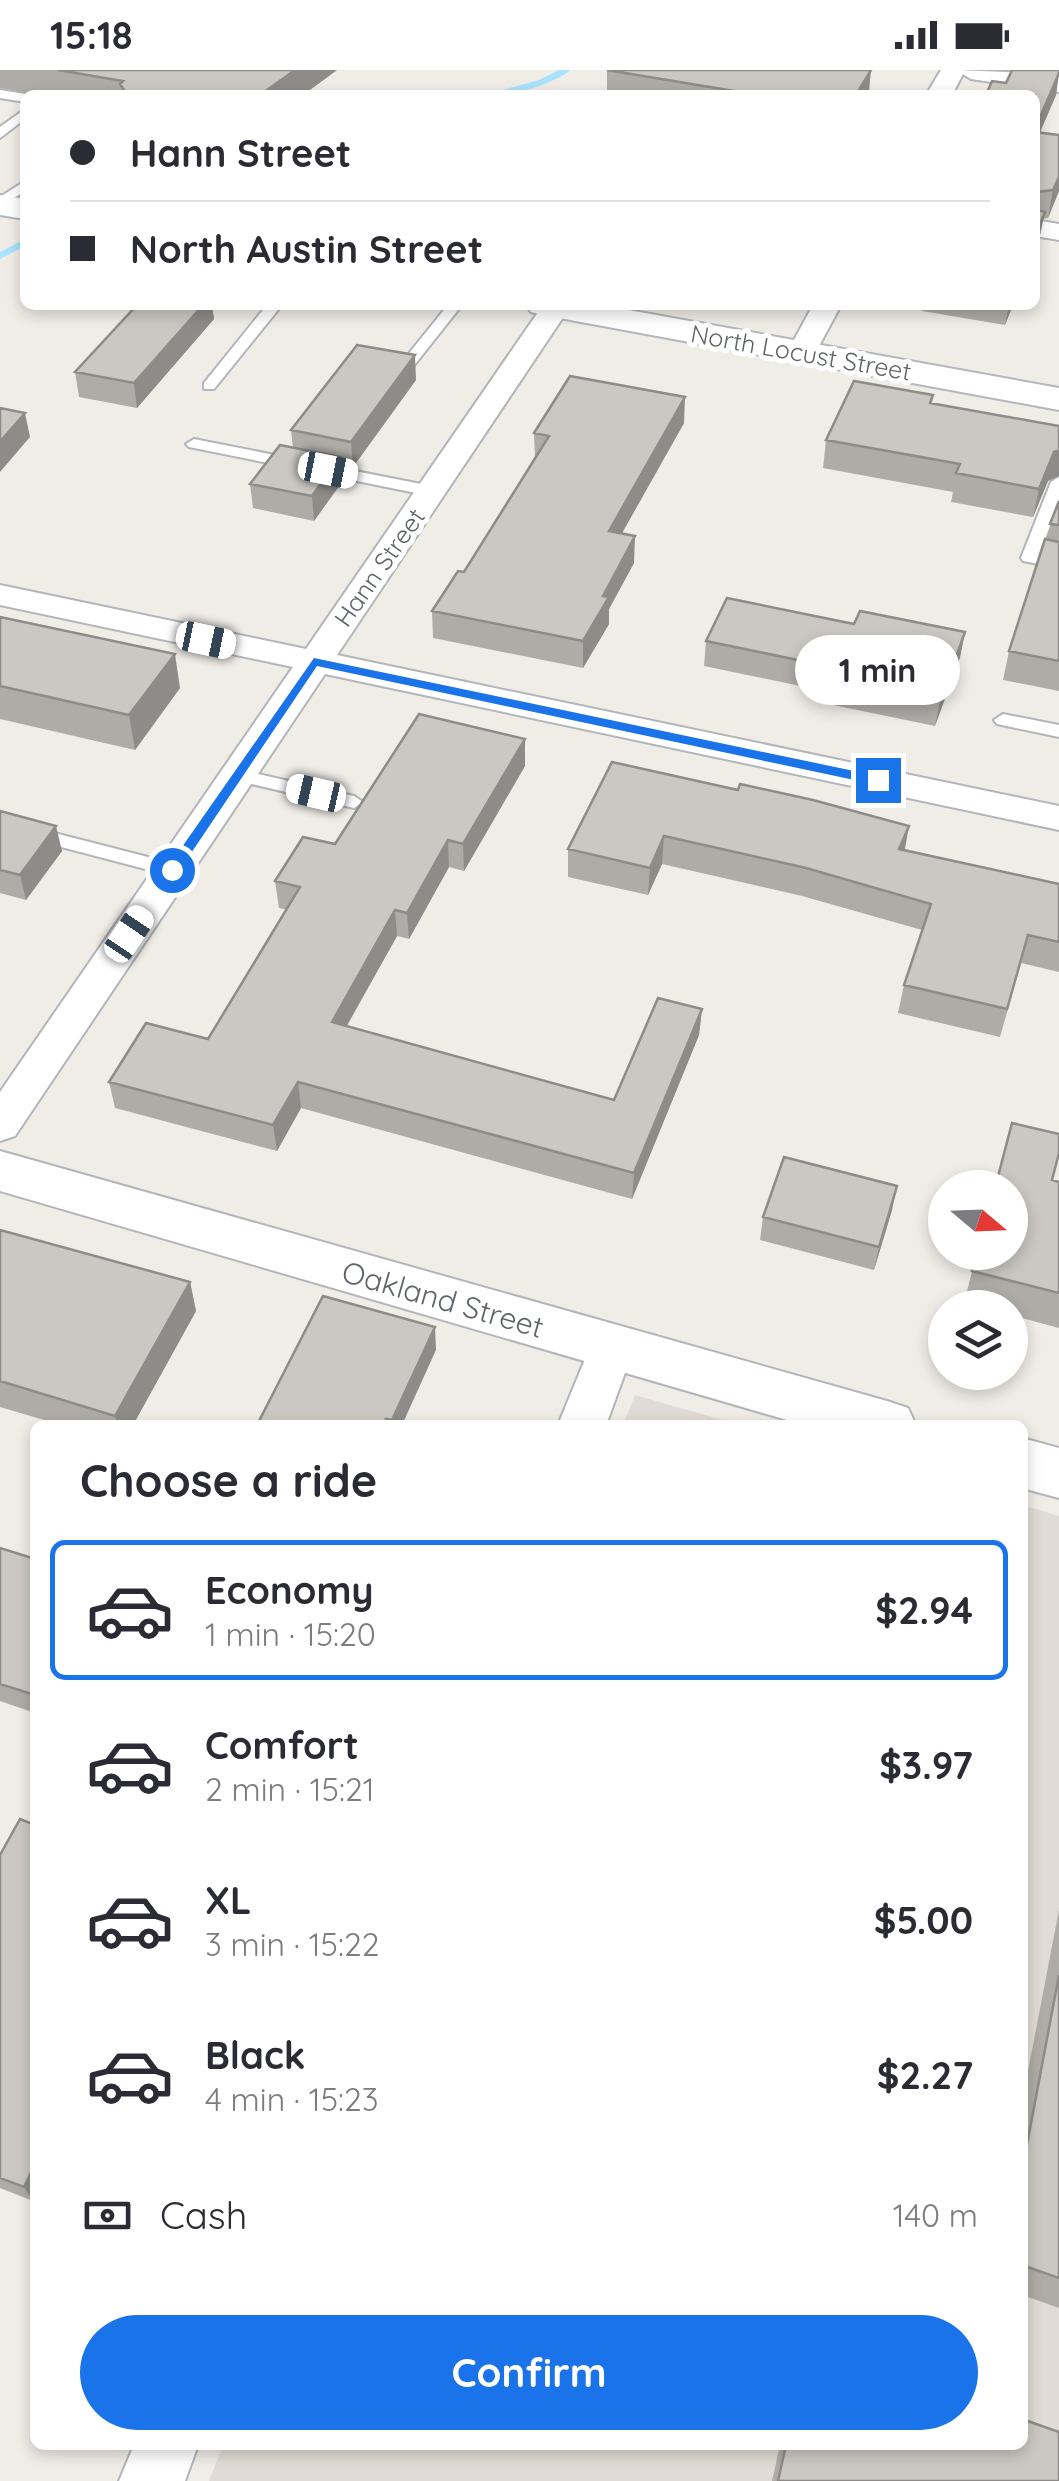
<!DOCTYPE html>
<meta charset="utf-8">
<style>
:root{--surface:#fff;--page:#f7f7f7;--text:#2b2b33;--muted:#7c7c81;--line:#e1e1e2;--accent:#1a73e8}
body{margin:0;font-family:Quicksand,sans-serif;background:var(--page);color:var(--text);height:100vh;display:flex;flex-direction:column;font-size:38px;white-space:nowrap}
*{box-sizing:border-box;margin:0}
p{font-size:32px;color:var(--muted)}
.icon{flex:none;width:55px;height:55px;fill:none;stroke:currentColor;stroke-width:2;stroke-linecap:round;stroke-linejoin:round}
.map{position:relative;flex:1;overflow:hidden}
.drawer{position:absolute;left:30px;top:1350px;width:998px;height:1030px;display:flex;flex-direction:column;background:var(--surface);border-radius:15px;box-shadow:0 5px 15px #0003}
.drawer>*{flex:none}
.hud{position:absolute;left:20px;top:20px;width:1020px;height:220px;border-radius:15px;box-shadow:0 5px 15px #0003;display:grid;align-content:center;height:220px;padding:0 50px;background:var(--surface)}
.needle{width:65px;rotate:109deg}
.buttons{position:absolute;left:928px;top:1100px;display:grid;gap:20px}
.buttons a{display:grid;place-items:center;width:100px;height:100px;border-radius:50%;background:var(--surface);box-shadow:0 5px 15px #0003;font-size:50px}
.end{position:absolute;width:45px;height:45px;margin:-22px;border:12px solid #1a73e8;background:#fff;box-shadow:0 0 0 5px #fff}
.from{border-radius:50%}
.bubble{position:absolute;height:70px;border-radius:35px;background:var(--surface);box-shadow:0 5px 15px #0003;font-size:32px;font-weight:800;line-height:70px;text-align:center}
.car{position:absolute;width:30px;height:60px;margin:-30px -15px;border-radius:12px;box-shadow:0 0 8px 2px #0007;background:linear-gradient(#fff 24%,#345 0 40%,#fff 0 76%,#345 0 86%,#fff 0)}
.hud b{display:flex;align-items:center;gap:35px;height:95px;font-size:38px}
.hud b+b{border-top:2px solid var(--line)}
.hud i{width:25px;height:25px;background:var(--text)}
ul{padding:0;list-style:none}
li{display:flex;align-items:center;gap:30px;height:140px;margin:0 20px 15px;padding:0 30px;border:5px solid transparent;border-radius:15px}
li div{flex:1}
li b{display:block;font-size:38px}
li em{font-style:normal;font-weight:800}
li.on{border-color:var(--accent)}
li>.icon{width:90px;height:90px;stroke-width:1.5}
h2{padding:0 50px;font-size:45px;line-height:120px}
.pay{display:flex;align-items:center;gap:25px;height:110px;padding:0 50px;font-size:38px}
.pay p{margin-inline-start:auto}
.button{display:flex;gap:20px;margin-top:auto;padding:20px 50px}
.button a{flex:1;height:115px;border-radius:60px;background:var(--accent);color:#fff;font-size:40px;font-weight:800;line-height:115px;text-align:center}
.status{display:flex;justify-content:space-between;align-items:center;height:70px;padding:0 50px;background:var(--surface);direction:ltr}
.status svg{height:28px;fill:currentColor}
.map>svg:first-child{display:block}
.education{fill:#e0dcd5}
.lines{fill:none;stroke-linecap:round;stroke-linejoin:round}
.stream{fill:#aae3fd;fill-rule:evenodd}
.service-casing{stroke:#b2b5b9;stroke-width:4}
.minor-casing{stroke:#b2b5b9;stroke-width:4}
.tertiary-casing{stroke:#b2b5b9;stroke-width:4}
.secondary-casing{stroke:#b3b7bb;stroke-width:4}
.service{fill:#fff;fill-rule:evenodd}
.minor{fill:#fff;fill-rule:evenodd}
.tertiary{fill:#fff;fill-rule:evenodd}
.secondary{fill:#fff;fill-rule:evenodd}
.wall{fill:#afaca8}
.shaded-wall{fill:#8e8c88}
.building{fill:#cbc8c3;stroke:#8e8c88;stroke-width:2.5}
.route{fill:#1a73e8}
.labels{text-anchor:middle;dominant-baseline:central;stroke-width:10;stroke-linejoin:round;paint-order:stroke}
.far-street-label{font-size:25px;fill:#5e6367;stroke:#fff}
.street-label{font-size:30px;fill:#5e6367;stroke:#fff}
</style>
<div class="status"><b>15:18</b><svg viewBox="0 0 49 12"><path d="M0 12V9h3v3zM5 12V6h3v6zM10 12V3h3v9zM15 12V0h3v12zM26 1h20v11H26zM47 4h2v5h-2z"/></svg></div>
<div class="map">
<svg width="1059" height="2411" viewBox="0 0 1059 2411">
<rect width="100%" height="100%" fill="#f0ede7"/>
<path class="education" d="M 635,1325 L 740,1355 L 623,1355 Z
M 1023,1435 L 1059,1446 L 1059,2411 L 209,2411 L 223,2375 L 1022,2375 Z"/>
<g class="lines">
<path class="stream" d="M 559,0 L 571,0 C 547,17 514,25 485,25 L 539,10 Z
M 25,169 L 25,176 L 0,189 L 0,182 Z"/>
<g class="service-casing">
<path id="service" d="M 0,20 L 25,24 L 28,25 L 25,32 L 0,28 Z
M 25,39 L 25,49 L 0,68 L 0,57 Z
M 25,111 L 25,121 L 0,137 L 0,127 Z
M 267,235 L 282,235 L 214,319 L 204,319 L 204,313 Z
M 448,235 L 462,235 L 412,298 L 402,298 L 402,292 Z
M 194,369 L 431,416 L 439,421 L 431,426 L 189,377 L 186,374 Z
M 1059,407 L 1059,432 L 1039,485 L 1059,488 L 1059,498 L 1023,491 L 1021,488 L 1051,412 Z
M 1003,644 L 1059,655 L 1059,667 L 997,654 L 994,650 Z
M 236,699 L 354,726 L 363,732 L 354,738 L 230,709 L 230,701 Z
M 0,749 L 179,795 L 182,800 L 172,806 L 0,761 Z"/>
</g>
<g class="minor-casing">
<path id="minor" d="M 941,0 L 965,0 L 952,25 L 926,25 Z
M 1035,150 L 1059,154 L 1059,170 L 1035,166 Z
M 543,235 L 570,237 L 337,585 L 1059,736 L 1059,760 L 325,604 L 15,1066 L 0,1071 L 0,1022 L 293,597 L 0,535 L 0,515 L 306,579 Z
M 813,235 L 841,235 L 812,289 L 792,289 L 787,283 Z
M 611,1259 L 627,1265 L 634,1278 L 606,1355 L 558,1355 L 595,1265 Z
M 134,2375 L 198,2375 L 185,2411 L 119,2411 Z"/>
</g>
<g class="tertiary-casing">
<path id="tertiary" d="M 0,1081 L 887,1331 L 908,1338 L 916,1355 L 804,1355 L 0,1121 Z
M 1022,1368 L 1059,1378 L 1059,1428 L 1022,1418 Z"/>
</g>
<g class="secondary-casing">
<path id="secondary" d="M 956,0 L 1059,4 L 1059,22 L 971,9 Z
M 0,125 L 25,129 L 25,149 L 0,145 Z
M 526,235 L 601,235 L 1059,318 L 1059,340 L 543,245 L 531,242 Z"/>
</g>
<use href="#service" class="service"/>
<use href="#minor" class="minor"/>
<use href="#tertiary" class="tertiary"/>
<use href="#secondary" class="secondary"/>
</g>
<path class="wall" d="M 0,0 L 337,0 L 303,25 L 39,25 L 0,18 Z
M 607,0 L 869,21 L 866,25 L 627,25 L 607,22 Z
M 1059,0 L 1056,25 L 1040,62 L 1059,65 L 1059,121 L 1048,148 L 1043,149 L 1039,170 L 1035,181 L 1035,166 L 1006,13 Z
M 137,235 L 212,235 L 214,249 L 137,338 L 79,327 L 75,302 Z
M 923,235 L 1013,235 L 1005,255 L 922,241 Z
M 416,310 L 353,397 L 341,394 L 342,412 L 314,451 L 253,438 L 250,414 L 293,378 L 291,360 Z
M 933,325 L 932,334 L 1048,411 L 1033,447 L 951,432 L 953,422 L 823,398 L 826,370 Z
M 684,353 L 622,463 L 634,493 L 609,539 L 609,554 L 583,598 L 433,568 L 432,541 L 464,502 L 535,389 L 534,363 Z
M 1059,431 L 1059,621 L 1003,610 L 1009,581 Z
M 0,547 L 180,618 L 135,680 L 0,649 Z
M 854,554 L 965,562 L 960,587 L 935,656 L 828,634 L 830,622 L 704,596 L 706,571 Z
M 525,669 L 525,696 L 464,801 L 449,797 L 409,869 L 397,866 L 347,956 L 614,1030 L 702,939 L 699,965 L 632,1129 L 301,1038 L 277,1081 L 115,1038 L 109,1012 L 208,969 L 287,840 L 279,838 L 275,811 L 335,774 Z
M 612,692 L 905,780 L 1059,814 L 1059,902 L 1021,893 L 1000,967 L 898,943 L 904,915 L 922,860 L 802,826 L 662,794 L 648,825 L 568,807 L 568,779 Z
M 0,741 L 62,781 L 26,830 L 0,823 Z
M 1052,1110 L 1059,1112 L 1059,1258 L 1010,1245 L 1010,1238 L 980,1238 L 964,1233 L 977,1182 Z
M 892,1140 L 874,1200 L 760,1170 L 763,1147 Z
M 0,1160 L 190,1212 L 196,1241 L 133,1355 L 61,1355 L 0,1337 Z
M 0,1478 L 35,1489 L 35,1643 L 0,1631 Z
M 0,1785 L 33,2131 L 0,2118 Z
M 1059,1840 L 1059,2238 L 1022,2225 L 1022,2032 Z
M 780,2375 L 1022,2375 L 1059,2411 L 772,2411 Z"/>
<path class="shaded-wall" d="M 295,0 L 337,0 L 303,25 L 260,25 Z
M 871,0 L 869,21 L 866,25 L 856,25 Z
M 1059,3 L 1056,25 L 1035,74 L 1035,59 Z
M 1059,107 L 1059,121 L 1048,148 L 1053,120 Z
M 1045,142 L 1039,170 L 1035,181 L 1035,166 Z
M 203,235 L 212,235 L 214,249 L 137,338 L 134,313 Z
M 1009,235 L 1013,235 L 1005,255 Z
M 415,285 L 416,310 L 353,397 L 351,372 Z
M 685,327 L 684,353 L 608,488 L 609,461 Z
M 25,343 L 30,367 L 0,402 L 0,372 Z
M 1059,380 L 1059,406 L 1048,411 L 1033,447 L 1039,419 L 1054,382 Z
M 340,387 L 342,412 L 314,451 L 312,426 Z
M 635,466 L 634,493 L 609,539 L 609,554 L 583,598 L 583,571 L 603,526 Z
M 965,562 L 960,587 L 935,656 L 940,631 Z
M 175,584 L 180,618 L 135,680 L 129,645 Z
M 525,669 L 525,696 L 464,801 L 463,774 Z
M 56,756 L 62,781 L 26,830 L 20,805 Z
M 909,756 L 904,784 L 899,779 Z
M 664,766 L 662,794 L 648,825 L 650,798 Z
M 448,770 L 449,797 L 409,869 L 407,843 Z
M 395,840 L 397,866 L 334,978 L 332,952 Z
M 702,939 L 699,965 L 632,1129 L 634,1103 Z
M 298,1012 L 301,1038 L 277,1081 L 273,1055 Z
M 897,1116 L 892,1140 L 874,1200 L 879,1177 Z
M 190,1212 L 196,1241 L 133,1355 L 118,1355 L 115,1346 Z
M 435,1257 L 436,1280 L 402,1355 L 392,1355 L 392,1350 Z
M 35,2094 L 35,2128 L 33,2131 L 24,2117 Z"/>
<path class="building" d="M 58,0 L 295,0 L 260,25 L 127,25 L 120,14 L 123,11 Z
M 607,0 L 871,0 L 856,25 L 758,25 Z
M 1012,0 L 1059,0 L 1059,3 L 1035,59 L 1035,25 L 986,25 L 992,11 L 1006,13 Z
M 1035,62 L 1059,65 L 1059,107 L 1053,120 L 1037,122 L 1038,140 L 1045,142 L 1035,166 Z
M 137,235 L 203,235 L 134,313 L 75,302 Z
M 357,275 L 415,285 L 351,372 L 291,360 Z
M 570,306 L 685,327 L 609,461 L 635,466 L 603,526 L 609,527 L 583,571 L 432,541 L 458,501 L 464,502 L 549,366 L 534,363 Z
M 854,311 L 933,325 L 930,333 L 1059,356 L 1059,380 L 1054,382 L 1039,419 L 956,403 L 960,394 L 826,370 Z
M 0,338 L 25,343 L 0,372 Z
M 280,375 L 340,387 L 312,426 L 250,414 Z
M 1059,431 L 1059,455 L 1050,454 Z
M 1045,469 L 1059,472 L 1059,591 L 1009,581 Z
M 727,528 L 854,554 L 860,541 L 965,562 L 940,631 L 831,608 L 836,598 L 706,571 Z
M 0,547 L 175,584 L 129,645 L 0,616 Z
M 419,644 L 525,669 L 463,774 L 448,770 L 407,843 L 395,840 L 332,952 L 614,1030 L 658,928 L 702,939 L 634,1103 L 298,1012 L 273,1055 L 109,1012 L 146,953 L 208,969 L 300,817 L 275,811 L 303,767 L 335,774 Z
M 612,692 L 738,720 L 740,714 L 813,730 L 909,756 L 899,779 L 1059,814 L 1059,872 L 1028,865 L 1007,939 L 904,915 L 931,834 L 806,798 L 664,766 L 650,798 L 568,779 Z
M 0,741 L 56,756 L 20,805 L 0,800 Z
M 1012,1053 L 1059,1064 L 1059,1083 L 1052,1110 L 1059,1112 L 1059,1223 L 972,1201 L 977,1182 L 1010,1182 L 1010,1118 L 995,1118 Z
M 784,1087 L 897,1116 L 879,1177 L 763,1147 Z
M 0,1160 L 190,1212 L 115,1346 L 0,1311 Z
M 323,1226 L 435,1257 L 392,1350 L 386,1349 L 383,1355 L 257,1355 Z
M 0,1478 L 35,1489 L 35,1625 L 0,1614 Z
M 20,1749 L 35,1755 L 35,2094 L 24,2117 L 0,2108 L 0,1785 Z
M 1059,1905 L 1059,2208 L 1022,2195 L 1022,2101 Z
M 1022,2349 L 1059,2362 L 1059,2411 L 778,2411 L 786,2375 L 1022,2375 Z"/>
<path class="route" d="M 314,588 L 878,706 L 884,710 L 878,715 L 317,596 L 177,804 L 168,804 L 168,797 Z"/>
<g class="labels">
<g class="far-street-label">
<text transform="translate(801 282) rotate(10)">North Locust Street</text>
<text transform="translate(379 497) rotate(-55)">Hann Street</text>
</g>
<g class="street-label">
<text transform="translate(443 1229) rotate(16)">Oakland Street</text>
</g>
</g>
</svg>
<div class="buttons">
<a><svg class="needle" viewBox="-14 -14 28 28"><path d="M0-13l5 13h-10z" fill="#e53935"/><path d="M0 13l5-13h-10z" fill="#7c7c81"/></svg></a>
<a><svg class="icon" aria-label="layers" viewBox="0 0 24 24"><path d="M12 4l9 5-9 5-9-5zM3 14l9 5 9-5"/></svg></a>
</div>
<i class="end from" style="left:172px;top:800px"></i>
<i class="end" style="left:878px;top:710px"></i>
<div class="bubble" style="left:795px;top:565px;width:165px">1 min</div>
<i class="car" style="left:328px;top:400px;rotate:101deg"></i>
<i class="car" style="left:206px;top:570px;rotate:102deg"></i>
<i class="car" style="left:316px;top:723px;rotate:283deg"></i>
<i class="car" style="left:129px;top:864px;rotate:34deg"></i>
<div class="hud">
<b><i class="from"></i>Hann Street</b>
<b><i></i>North Austin Street</b>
</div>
<section class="drawer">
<h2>Choose a ride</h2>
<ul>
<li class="on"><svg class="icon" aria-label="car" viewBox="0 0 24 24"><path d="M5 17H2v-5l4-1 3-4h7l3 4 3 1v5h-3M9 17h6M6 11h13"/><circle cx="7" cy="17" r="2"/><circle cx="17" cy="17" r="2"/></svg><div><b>Economy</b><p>1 min · 15:20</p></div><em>$2.94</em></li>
<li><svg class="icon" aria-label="car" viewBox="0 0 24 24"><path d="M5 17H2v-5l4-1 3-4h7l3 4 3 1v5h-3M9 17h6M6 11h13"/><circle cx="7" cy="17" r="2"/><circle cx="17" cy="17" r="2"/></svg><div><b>Comfort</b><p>2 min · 15:21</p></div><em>$3.97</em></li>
<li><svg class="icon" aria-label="car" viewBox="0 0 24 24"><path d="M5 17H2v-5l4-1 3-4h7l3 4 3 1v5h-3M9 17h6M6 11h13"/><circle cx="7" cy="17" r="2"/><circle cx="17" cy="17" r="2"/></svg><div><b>XL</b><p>3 min · 15:22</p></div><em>$5.00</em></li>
<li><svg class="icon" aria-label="car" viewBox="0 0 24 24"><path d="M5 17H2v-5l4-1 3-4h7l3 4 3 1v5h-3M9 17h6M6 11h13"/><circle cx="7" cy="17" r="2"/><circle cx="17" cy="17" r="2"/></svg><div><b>Black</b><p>4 min · 15:23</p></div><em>$2.27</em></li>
</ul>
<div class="pay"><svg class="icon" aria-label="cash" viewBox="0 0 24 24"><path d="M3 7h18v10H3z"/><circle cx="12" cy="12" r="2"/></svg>Cash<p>140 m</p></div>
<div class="button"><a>Confirm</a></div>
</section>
</div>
